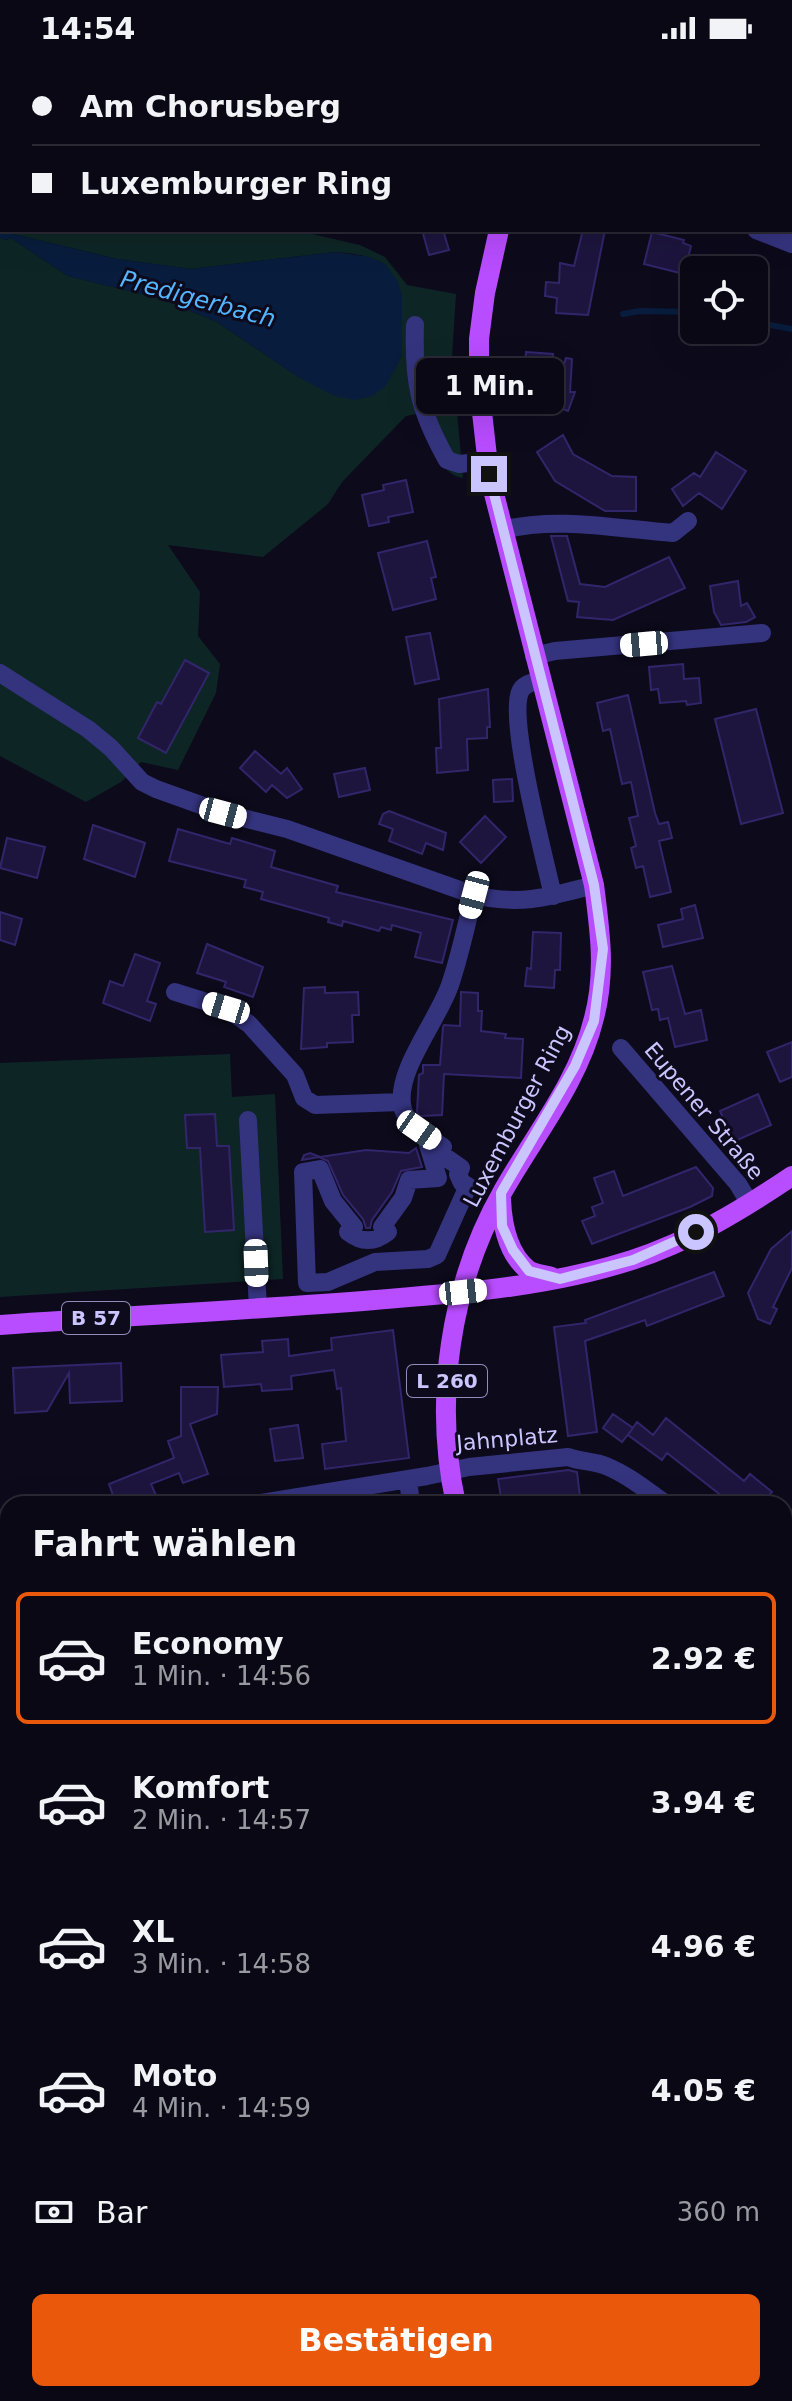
<!DOCTYPE html>
<html lang="de">
<meta charset="utf-8">
<style>
:root{--surface:#0a0815;--page:#181622;--text:#f1f3f6;--muted:#999aa0;--line:#2a2934;--accent:#ea580c}
body{margin:0;font-family:"DejaVu Sans",sans-serif;background:var(--page);color:var(--text);height:100vh;display:flex;flex-direction:column;font-size:30px;white-space:nowrap}
*{box-sizing:border-box;margin:0}
p{font-size:26px;color:var(--muted)}
.icon{flex:none;width:44px;height:44px;fill:none;stroke:currentColor;stroke-width:2;stroke-linecap:round;stroke-linejoin:round}
.map{position:relative;flex:1;overflow:hidden}
.side{position:absolute;left:0px;top:1440px;width:792px;height:906px;display:flex;flex-direction:column;background:var(--surface);border-radius:24px 24px 0 0;box-shadow:0 8px 32px #0002,0 0 0 2px var(--line)}
.side>*{flex:none}
.top-card{position:absolute;left:0px;top:0px;width:792px;height:176px;box-shadow:0 8px 32px #0002,0 0 0 2px var(--line);display:grid;align-content:center;height:176px;padding:0 32px;background:var(--surface)}
.tools{position:absolute;left:680px;top:200px;display:grid;gap:16px}
.tools a{display:grid;place-items:center;width:88px;height:88px;border-radius:12px;background:var(--surface);box-shadow:0 8px 32px #0002,0 0 0 2px var(--line);font-size:40px}
.end{position:absolute;width:36px;height:36px;margin:-18px;border:10px solid #cac5ff;background:#111;box-shadow:0 0 0 4px #111}
.from{border-radius:50%}
.bubble{position:absolute;height:56px;border-radius:12px;background:var(--surface);box-shadow:0 8px 32px #0002,0 0 0 2px var(--line);font-size:26px;font-weight:600;line-height:56px;text-align:center}
.car{position:absolute;width:24px;height:48px;margin:-24px -12px;border-radius:10px;box-shadow:0 0 6px 2px #0007;background:linear-gradient(#fff 24%,#345 0 40%,#fff 0 76%,#345 0 86%,#fff 0)}
.top-card b{display:flex;align-items:center;gap:28px;height:76px;font-size:30px}
.top-card b+b{border-top:2px solid var(--line)}
.top-card i{width:20px;height:20px;background:var(--text)}
ul{padding:0;list-style:none}
li{display:flex;align-items:center;gap:24px;height:132px;margin:0 16px 12px;padding:0 16px;border:4px solid transparent;border-radius:12px}
li div{flex:1}
li b{display:block;font-size:30px}
li em{font-style:normal;font-weight:600}
li.current{border-color:var(--accent)}
li>.icon{width:72px;height:72px;stroke-width:1.5}
h2{padding:0 32px;font-size:36px;line-height:96px}
.pay{display:flex;align-items:center;gap:20px;height:88px;padding:0 32px;font-size:30px}
.pay p{margin-inline-start:auto}
.button{display:flex;gap:16px;margin-top:auto;padding:16px 32px}
.button a{flex:1;height:92px;border-radius:12px;background:var(--accent);color:#fff;font-size:32px;font-weight:600;line-height:92px;text-align:center}
.status{display:flex;justify-content:space-between;align-items:center;height:56px;padding:0 40px;background:var(--surface);direction:ltr}
.status svg{height:22px;fill:currentColor}
.map>svg:first-child{display:block}
.green{fill:#0d2625}
.water{fill:#081d3d}
.lines{fill:none;stroke-linecap:round;stroke-linejoin:round}
.stream{stroke:#081d3d;stroke-width:6}
.building{fill:#1d153e;stroke:#32266b;stroke-width:2}
.minor{stroke:#34337e;stroke-width:18}
.major{stroke:#b84cff;stroke-width:20}
.route{stroke:#cac5ff;stroke-width:10}
.labels{text-anchor:middle;dominant-baseline:central;stroke-width:6;stroke-linejoin:round;paint-order:stroke}
.shield{fill:#0d0a1c;stroke:#918dbb;stroke-width:2}
.shield-label{font-size:20px;font-weight:bold;fill:#cac5ff}
.street-label{font-size:22px;fill:#cac5ff;stroke:#0d0a1c}
.water-label{font-size:24px;font-style:italic;fill:#53b4ff;stroke:#0d0a1c}
</style>
<div class="status"><b>14:54</b><svg viewBox="0 0 49 12"><path d="M0 12V9h3v3zM5 12V6h3v6zM10 12V3h3v9zM15 12V0h3v12zM26 1h20v11H26zM47 4h2v5h-2z"/></svg></div>
<div class="map">
<svg width="792" height="2345" viewBox="0 0 792 2345">
<rect width="100%" height="100%" fill="#0d0a1c"/>
<path class="green" d="M 0,0 L 105,2 L 2,2 L 2,164 Z
M 13,174 L 312,174 L 312,178 L 360,189 L 385,201 L 407,229 L 456,238 L 452,301 L 463,422 C 438,419 427,378 417,358 L 406,360 L 342,426 L 328,448 L 263,501 L 168,489 L 200,536 L 198,580 L 220,608 L 216,637 L 178,714 L 141,706 L 121,726 L 86,746 L 0,700 L 0,182 L 6,184 L 11,182 L 68,220 L 162,243 L 217,266 L 300,322 L 402,240 C 391,203 371,199 335,196 L 191,213 L 117,203 L 13,178 Z
M 230,998 L 232,1041 L 275,1038 L 283,1223 L 0,1241 L 0,1007 Z"/>
<path class="water" d="M 0,163 L 2,174 L 13,174 L 13,178 L 117,203 L 191,213 L 335,196 L 370,201 L 385,208 L 398,226 L 402,240 L 402,300 L 385,331 L 372,340 L 355,344 L 335,340 L 300,322 L 217,266 L 162,243 L 68,220 L 11,182 L 6,184 L 0,182 Z"/>
<g class="lines">
<path class="stream" d="M 623,258 L 640,255 L 694,256
M 754,266 L 792,273"/>
</g>
<path class="building" d="M 422,174 L 443,174 L 449,194 L 429,199 Z
M 583,174 L 605,174 L 588,259 L 556,257 L 557,242 L 545,240 L 546,226 L 559,227 L 560,207 L 574,210 Z
M 652,176 L 684,184 L 683,187 L 691,190 L 684,218 L 644,208 Z
M 526,296 L 553,298 L 552,307 L 564,308 L 566,302 L 572,303 L 570,336 L 575,336 L 568,355 L 551,349 L 556,334 L 523,332 Z
M 563,379 L 573,398 L 612,420 L 636,421 L 636,455 L 605,455 L 555,425 L 537,396 Z
M 716,396 L 746,415 L 722,453 L 699,437 L 683,450 L 672,433 L 694,417 L 700,421 Z
M 406,424 L 413,456 L 388,461 L 389,466 L 369,470 L 362,439 L 384,434 L 383,429 Z
M 551,480 L 567,480 L 580,528 L 605,531 L 669,501 L 685,532 L 613,564 L 577,561 L 579,546 L 568,545 Z
M 427,485 L 436,521 L 431,522 L 436,543 L 393,554 L 378,497 Z
M 738,525 L 741,550 L 747,547 L 755,561 L 746,566 L 721,569 L 714,556 L 710,530 Z
M 430,577 L 439,623 L 415,628 L 406,581 Z
M 185,604 L 209,617 L 166,697 L 138,682 L 157,646 L 161,648 Z
M 683,608 L 684,623 L 699,622 L 701,647 L 687,649 L 686,645 L 660,647 L 658,633 L 651,634 L 649,611 Z
M 488,633 L 490,671 L 487,671 L 487,682 L 467,683 L 468,714 L 437,717 L 436,692 L 441,692 L 439,643 Z
M 628,639 L 655,757 L 659,768 L 668,766 L 672,782 L 659,785 L 671,836 L 650,841 L 643,810 L 636,812 L 631,792 L 636,790 L 629,762 L 638,760 L 631,726 L 622,728 L 610,673 L 603,675 L 597,647 Z
M 756,653 L 783,757 L 741,768 L 715,663 Z
M 255,695 L 281,718 L 287,712 L 302,733 L 287,742 L 272,729 L 266,736 L 240,712 Z
M 365,712 L 370,734 L 339,741 L 334,718 Z
M 512,723 L 513,745 L 494,746 L 493,724 Z
M 389,755 L 446,777 L 443,794 L 426,787 L 422,798 L 389,785 L 393,773 L 379,768 L 383,758 Z
M 485,760 L 506,781 L 481,807 L 460,786 Z
M 93,769 L 145,787 L 135,821 L 84,803 Z
M 178,773 L 230,788 L 232,782 L 275,795 L 271,811 L 338,830 L 336,836 L 453,864 L 442,907 L 415,901 L 421,877 L 392,869 L 391,874 L 381,871 L 379,875 L 343,865 L 342,870 L 328,866 L 329,862 L 261,843 L 263,836 L 244,831 L 246,824 L 169,805 Z
M 7,782 L 45,791 L 37,822 L 0,812 Z
M 695,849 L 703,882 L 663,891 L 658,869 L 683,863 L 681,853 Z
M 0,856 L 22,863 L 15,889 L 0,884 Z
M 533,876 L 561,877 L 560,914 L 555,914 L 554,932 L 525,930 L 527,912 L 531,913 Z
M 207,888 L 263,911 L 253,941 L 224,931 L 226,926 L 197,917 Z
M 135,898 L 160,907 L 147,945 L 156,948 L 150,965 L 103,947 L 110,925 L 123,930 Z
M 672,910 L 685,958 L 701,954 L 707,984 L 675,991 L 668,962 L 660,964 L 658,953 L 652,954 L 643,916 Z
M 325,931 L 325,937 L 358,936 L 359,959 L 352,959 L 353,986 L 327,987 L 327,991 L 301,993 L 304,932 Z
M 461,936 L 478,937 L 478,955 L 482,955 L 481,975 L 506,978 L 505,982 L 523,983 L 521,1022 L 444,1018 L 442,1059 L 420,1060 L 417,1056 L 419,1019 L 423,1017 L 423,1009 L 440,1009 L 443,971 L 444,969 L 460,970 Z
M 792,986 L 792,1021 L 780,1026 L 767,996 Z
M 758,1038 L 771,1069 L 733,1086 L 720,1055 Z
M 215,1058 L 217,1090 L 229,1090 L 234,1174 L 205,1176 L 200,1092 L 187,1092 L 185,1059 Z
M 416,1092 L 422,1111 L 401,1115 L 392,1136 L 372,1164 L 370,1172 L 366,1172 L 363,1163 L 343,1139 L 328,1105 L 319,1101 L 302,1104 L 304,1099 L 310,1097 L 320,1101 L 366,1094 L 409,1097 Z
M 696,1111 L 713,1132 L 712,1140 L 690,1151 L 592,1188 L 582,1165 L 595,1160 L 592,1151 L 603,1147 L 594,1122 L 614,1115 L 623,1140 Z
M 792,1175 L 792,1212 L 773,1251 L 777,1253 L 770,1268 L 758,1263 L 748,1237 L 771,1193 Z
M 714,1216 L 724,1240 L 647,1270 L 645,1264 L 585,1285 L 597,1376 L 568,1380 L 554,1271 L 586,1267 L 585,1264 Z
M 393,1274 L 409,1402 L 325,1413 L 322,1388 L 346,1385 L 341,1332 L 337,1333 L 334,1314 L 291,1320 L 292,1333 L 262,1335 L 261,1328 L 224,1331 L 221,1299 L 263,1296 L 262,1285 L 288,1283 L 289,1300 L 332,1294 L 331,1282 Z
M 121,1307 L 122,1345 L 70,1347 L 69,1317 L 47,1355 L 15,1357 L 13,1312 Z
M 181,1331 L 218,1331 L 217,1358 L 190,1368 L 208,1418 L 183,1427 L 179,1417 L 151,1428 L 158,1444 L 148,1448 L 116,1448 L 109,1428 L 174,1402 L 168,1385 L 181,1380 Z
M 613,1358 L 633,1372 L 622,1386 L 603,1372 Z
M 666,1362 L 744,1425 L 750,1418 L 772,1436 L 762,1448 L 732,1448 L 667,1397 L 662,1404 L 628,1379 L 637,1366 L 653,1379 Z
M 298,1369 L 303,1402 L 275,1405 L 270,1373 Z
M 568,1414 L 577,1416 L 580,1441 L 527,1448 L 502,1448 L 498,1423 Z"/>
<g class="lines">
<path class="minor" d="M 426,0 L 427,2
M 78,2 L 79,0
M 716,2 L 716,0
M 756,174 L 792,188
M 415,269 C 413,326 419,354 447,404 L 459,408 L 488,405
M 502,474 C 556,460 618,473 673,477 L 688,465
M 534,600 L 555,595 L 762,577
M 0,617 L 88,673 L 111,692 L 142,726 L 156,733 L 223,757 L 287,773 L 474,839 C 520,850 549,841 594,829
M 540,624 C 533,626 523,628 520,636 C 508,665 545,803 553,840
M 175,936 L 226,952 L 249,968 L 295,1019 L 304,1042 L 315,1049 L 401,1046
M 621,992 L 738,1128 L 750,1148
M 248,1064 L 258,1252
M 428,1089 L 461,1112 L 458,1118 L 462,1127 L 468,1130 L 437,1199 L 428,1203 L 375,1206 L 328,1226 L 307,1227 L 303,1116 L 320,1113 L 333,1145 L 354,1171 L 348,1176 C 362,1187 374,1187 388,1176 L 382,1171 L 403,1142 L 409,1124 L 438,1122 Z
M 443,1091 C 427,1080 404,1069 402,1048 C 397,1013 438,964 450,929 C 460,900 466,869 474,839
M 408,1423 L 411,1448
M 255,1448 L 427,1420 L 469,1411 L 568,1401 C 581,1406 594,1405 606,1410 C 628,1419 646,1434 666,1448
M 784,1534 L 792,1540
M 0,1594 L 8,1589
M 749,2338 L 767,2345
M 48,2345 L 60,2338"/>
<path class="major" d="M 561,2 L 562,0
M 501,1143 C 502,1168 507,1197 528,1214 C 534,1218 545,1219 552,1221
M 0,1269 C 125,1260 250,1254 375,1244 C 462,1237 548,1231 632,1204 C 689,1186 743,1153 792,1120
M 456,1448 C 433,1344 450,1228 503,1135 C 534,1080 579,1025 594,962 C 606,917 600,875 594,829 L 489,418 L 479,330 L 479,283 L 485,237 L 499,174
M 784,1887 L 792,1892"/>
</g>
<g class="lines">
<path class="route" d="M 489,418 L 594,829 L 603,893 L 594,965 L 575,1010 L 501,1137 L 502,1170 L 513,1194 L 529,1215 L 560,1223 L 633,1204 L 696,1176"/>
</g>
<g class="labels">
<g class="shield">
<rect x="62" y="1246" width="68" height="32" rx="6"/>
<rect x="407" y="1309" width="80" height="32" rx="6"/>
</g>
<g class="shield-label">
<text x="96" y="1262">B 57</text>
<text x="447" y="1325">L 260</text>
</g>
<g class="street-label">
<text transform="translate(704 1055) rotate(50)">Eupener Straße</text>
<text transform="translate(517 1060) rotate(-62)">Luxemburger Ring</text>
<text transform="translate(507 1383) rotate(-5)">Jahnplatz</text>
</g>
<g class="water-label">
<text transform="translate(198 243) rotate(15)">Predigerbach</text>
</g>
</g>
</svg>
<div class="tools">
<a><svg class="icon" aria-label="locate" viewBox="0 0 24 24"><circle cx="12" cy="12" r="6"/><path d="M12 2v4M12 18v4M2 12h4M18 12h4"/></svg></a>
</div>
<i class="end from" style="left:696px;top:1176px"></i>
<i class="end" style="left:489px;top:418px"></i>
<div class="bubble" style="left:416px;top:302px;width:148px">1 Min.</div>
<i class="car" style="left:644px;top:588px;rotate:265deg"></i>
<i class="car" style="left:223px;top:757px;rotate:105deg"></i>
<i class="car" style="left:474px;top:839px;rotate:195deg"></i>
<i class="car" style="left:226px;top:952px;rotate:287deg"></i>
<i class="car" style="left:419px;top:1074px;rotate:125deg"></i>
<i class="car" style="left:256px;top:1207px;rotate:178deg"></i>
<i class="car" style="left:463px;top:1236px;rotate:84deg"></i>
<div class="top-card">
<b><i class="from"></i>Am Chorusberg</b>
<b><i></i>Luxemburger Ring</b>
</div>
<section class="side">
<h2>Fahrt wählen</h2>
<ul>
<li class="current"><svg class="icon" aria-label="car" viewBox="0 0 24 24"><path d="M5 17H2v-5l4-1 3-4h7l3 4 3 1v5h-3M9 17h6M6 11h13"/><circle cx="7" cy="17" r="2"/><circle cx="17" cy="17" r="2"/></svg><div><b>Economy</b><p>1 Min. · 14:56</p></div><em>2.92 €</em></li>
<li><svg class="icon" aria-label="car" viewBox="0 0 24 24"><path d="M5 17H2v-5l4-1 3-4h7l3 4 3 1v5h-3M9 17h6M6 11h13"/><circle cx="7" cy="17" r="2"/><circle cx="17" cy="17" r="2"/></svg><div><b>Komfort</b><p>2 Min. · 14:57</p></div><em>3.94 €</em></li>
<li><svg class="icon" aria-label="car" viewBox="0 0 24 24"><path d="M5 17H2v-5l4-1 3-4h7l3 4 3 1v5h-3M9 17h6M6 11h13"/><circle cx="7" cy="17" r="2"/><circle cx="17" cy="17" r="2"/></svg><div><b>XL</b><p>3 Min. · 14:58</p></div><em>4.96 €</em></li>
<li><svg class="icon" aria-label="car" viewBox="0 0 24 24"><path d="M5 17H2v-5l4-1 3-4h7l3 4 3 1v5h-3M9 17h6M6 11h13"/><circle cx="7" cy="17" r="2"/><circle cx="17" cy="17" r="2"/></svg><div><b>Moto</b><p>4 Min. · 14:59</p></div><em>4.05 €</em></li>
</ul>
<div class="pay"><svg class="icon" aria-label="cash" viewBox="0 0 24 24"><path d="M3 7h18v10H3z"/><circle cx="12" cy="12" r="2"/></svg>Bar<p>360 m</p></div>
<div class="button"><a>Bestätigen</a></div>
</section>
</div>
